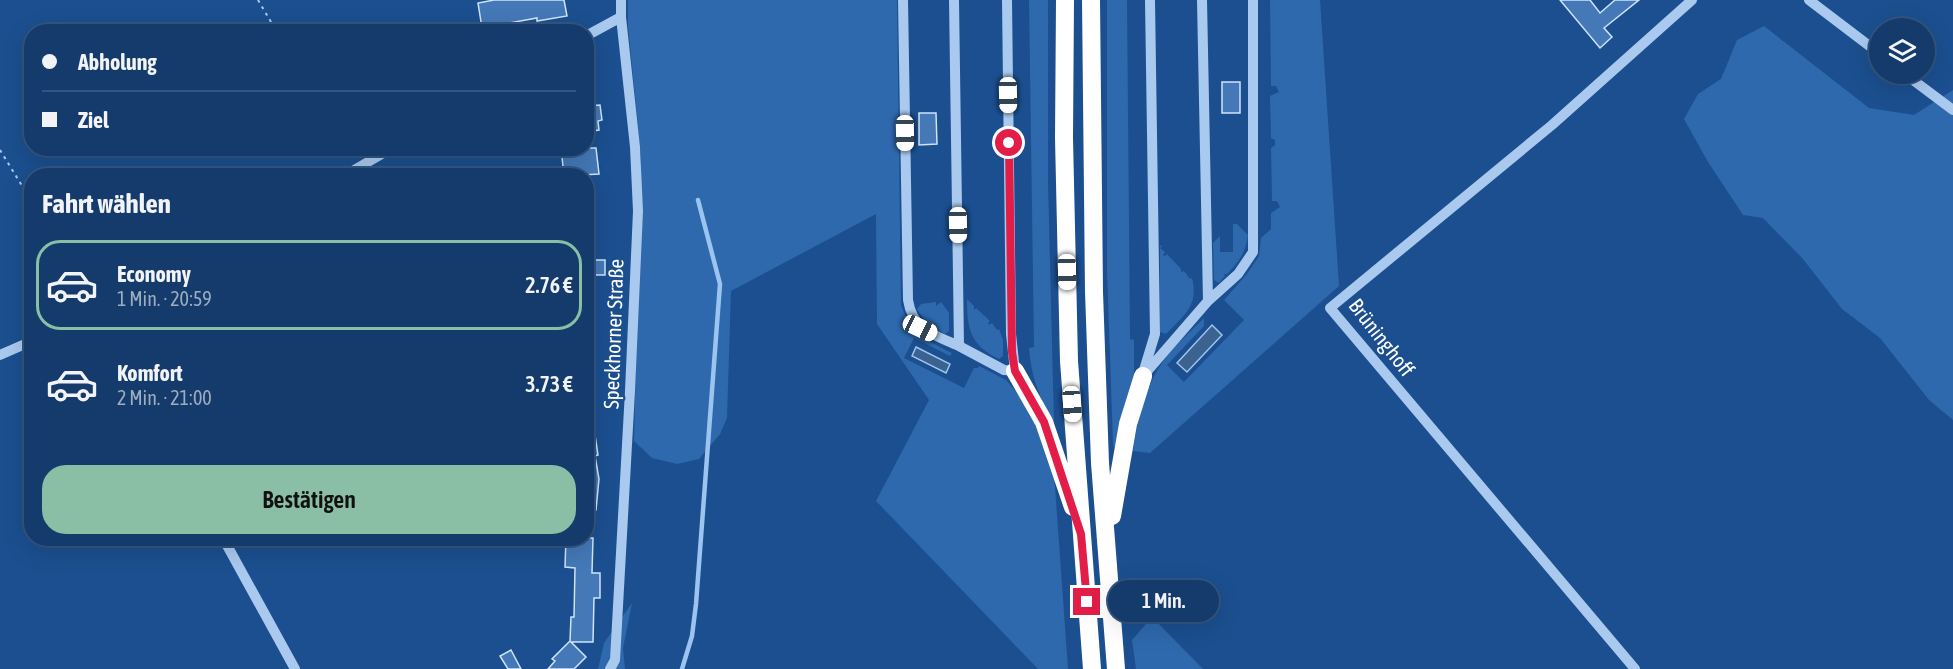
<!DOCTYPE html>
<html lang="de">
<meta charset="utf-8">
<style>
:root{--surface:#143b6b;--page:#1d4271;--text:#f1f3f6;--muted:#9dadc1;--line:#33557e;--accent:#8abfa5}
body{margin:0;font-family:"Asap Condensed",sans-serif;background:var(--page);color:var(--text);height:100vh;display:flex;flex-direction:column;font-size:22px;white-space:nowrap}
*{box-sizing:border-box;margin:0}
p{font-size:20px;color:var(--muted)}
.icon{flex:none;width:33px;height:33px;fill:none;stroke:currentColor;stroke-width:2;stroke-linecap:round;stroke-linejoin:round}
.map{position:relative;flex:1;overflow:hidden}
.panel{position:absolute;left:24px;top:168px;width:570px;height:378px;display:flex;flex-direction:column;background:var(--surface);border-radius:24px;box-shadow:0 6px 24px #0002,0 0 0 2px var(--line)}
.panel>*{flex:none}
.guide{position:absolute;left:24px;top:24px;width:570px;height:132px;border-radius:24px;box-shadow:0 6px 24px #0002,0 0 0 2px var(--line);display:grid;align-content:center;height:132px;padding:0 18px;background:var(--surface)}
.controls{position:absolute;left:1869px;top:18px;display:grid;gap:12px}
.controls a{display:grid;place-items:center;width:66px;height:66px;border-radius:50%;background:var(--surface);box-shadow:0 6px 24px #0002,0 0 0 2px var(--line);font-size:30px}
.end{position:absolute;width:27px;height:27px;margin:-14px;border:8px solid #e11d48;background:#fff;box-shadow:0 0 0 3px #fff}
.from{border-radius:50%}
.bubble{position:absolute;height:42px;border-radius:21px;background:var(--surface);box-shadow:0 6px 24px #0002,0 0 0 2px var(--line);font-size:20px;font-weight:600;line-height:42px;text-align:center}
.car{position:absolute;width:18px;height:36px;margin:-18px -9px;border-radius:8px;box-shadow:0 0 4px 2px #0007;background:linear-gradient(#fff 24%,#345 0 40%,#fff 0 76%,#345 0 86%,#fff 0)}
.guide b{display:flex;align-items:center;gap:21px;height:57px;font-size:22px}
.guide b+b{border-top:2px solid var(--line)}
.guide i{width:15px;height:15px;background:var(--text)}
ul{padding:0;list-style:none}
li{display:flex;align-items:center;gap:18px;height:90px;margin:0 12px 9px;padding:0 6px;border:3px solid transparent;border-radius:24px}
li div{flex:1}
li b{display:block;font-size:22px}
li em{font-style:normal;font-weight:600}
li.selected{border-color:var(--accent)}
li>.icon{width:54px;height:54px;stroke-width:1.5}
h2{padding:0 18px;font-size:27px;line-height:72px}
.primary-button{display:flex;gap:12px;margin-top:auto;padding:12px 18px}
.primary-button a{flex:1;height:69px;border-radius:24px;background:var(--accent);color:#111;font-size:24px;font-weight:600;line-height:69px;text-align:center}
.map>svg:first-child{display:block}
.green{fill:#2e69ad}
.water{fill:#3c6290;stroke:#9cc4f0;stroke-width:1.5}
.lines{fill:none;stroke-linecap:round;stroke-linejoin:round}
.stream{stroke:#9cc4f0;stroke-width:4.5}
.building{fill:#4478b7;stroke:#cfe3fa;stroke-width:1.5}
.path{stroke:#a9c9ee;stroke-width:2;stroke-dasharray:3 4.5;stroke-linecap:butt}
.minor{stroke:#a9c9ee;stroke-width:10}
.highway{stroke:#fff;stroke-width:18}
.route{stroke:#e11d48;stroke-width:8}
.labels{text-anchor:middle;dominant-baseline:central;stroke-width:4.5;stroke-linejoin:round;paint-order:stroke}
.street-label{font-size:21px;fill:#fff;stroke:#1b4f8f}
</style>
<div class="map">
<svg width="1953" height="669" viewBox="0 0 1953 669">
<rect width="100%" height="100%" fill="#1b4f8f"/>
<path class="green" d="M 628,0 L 897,0 L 901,305 C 911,334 926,340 952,353 L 950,356 L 914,338 L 904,358 L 964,388 L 974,368 L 978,368 L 979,366 L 1006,380 L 1028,405 L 1054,473 L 1068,669 L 1038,669 L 876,501 L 929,400 L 877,324 L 876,214 L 731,291 L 727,418 L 720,434 L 699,459 L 677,464 L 652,458 L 634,441 L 641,156 L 628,26 Z
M 1029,0 L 1048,0 L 1048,182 L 1054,424 C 1040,399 1031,377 1029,348 L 1034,347 Z
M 1107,0 L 1127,0 L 1130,339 L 1134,340 L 1134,382 L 1114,449 L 1113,445 L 1107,269 Z
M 1270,0 L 1320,0 L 1339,286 L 1150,453 L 1133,451 C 1137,420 1146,384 1165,359 C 1176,344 1191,331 1204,318 L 1204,326 L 1167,365 L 1184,382 L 1244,320 L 1224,300 L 1247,274 L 1259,256 L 1261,238 L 1271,229 L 1271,213 L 1280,207 L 1277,201 L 1272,201 L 1271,148 L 1275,145 L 1275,140 L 1271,138 L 1270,96 L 1279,92 L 1276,86 L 1271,86 Z
M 1764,26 L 1869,108 L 1914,115 L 1953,90 L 1953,420 L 1929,400 L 1880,338 L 1842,309 L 1803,259 L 1763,218 L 1743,215 L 1708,162 L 1684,119 L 1698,94 L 1721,79 L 1737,40 Z
M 1233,224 L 1237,224 L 1248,235 C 1245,254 1240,260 1227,274 L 1224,274 L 1225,276 L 1219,283 L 1214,280 L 1213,243 L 1220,236 L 1220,252 L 1233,252 Z
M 1163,245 L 1160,248 L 1165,252 L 1163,255 L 1165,256 L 1167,254 L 1181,269 L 1181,272 L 1184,271 L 1190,279 L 1192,278 C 1199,306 1184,315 1166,334 L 1160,332 L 1160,246 Z
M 967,299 L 974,306 L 974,310 L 976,308 L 990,321 L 988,323 L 989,325 L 992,323 L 997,330 L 999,329 L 1003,340 L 1003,356 L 999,359 C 970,345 967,329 967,299 Z
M 936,302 L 936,306 L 941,302 L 949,313 L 949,331 L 945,334 L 926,323 L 917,309 L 921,304 Z
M 632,603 L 623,648 L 625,669 L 598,669 L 604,643 Z
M 1152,617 L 1203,669 L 1136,669 L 1132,640 Z"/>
<path class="water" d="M 1212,325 L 1222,335 L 1187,372 L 1177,363 Z
M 916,347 L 950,364 L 946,373 L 912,356 Z"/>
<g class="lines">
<path class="stream" d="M 682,669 L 692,636 L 696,604 L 720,284 L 698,200"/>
</g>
<path class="building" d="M 494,0 L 564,0 L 567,16 L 537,21 L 537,18 L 482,28 L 478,3 Z
M 1560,0 L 1590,0 L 1600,13 L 1615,0 L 1639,0 L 1604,28 L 1612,37 L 1600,48 Z
M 1222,82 L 1240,82 L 1240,113 L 1222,113 Z
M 600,105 L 602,120 L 598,121 L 599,130 L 586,132 L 586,106 Z
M 919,113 L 936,113 L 937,144 L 919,145 Z
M 561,148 L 596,148 L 599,174 L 564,176 Z
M 590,260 L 605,260 L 605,275 L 589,275 Z
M 586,422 L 593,422 L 598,455 L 595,456 L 599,479 L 596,510 L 586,510 Z
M 566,538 L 593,538 L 592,573 L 600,573 L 600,598 L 594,598 L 593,642 L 571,642 L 586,657 L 574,669 L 548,669 L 555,661 L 552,659 L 570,641 L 571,617 L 574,617 L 575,568 L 565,567 Z
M 511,650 L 521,669 L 508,669 L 500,656 Z"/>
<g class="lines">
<path class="path" d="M 258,0 L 277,32
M 347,148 L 353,157
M 0,150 L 32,202"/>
<path class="minor" d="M 903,0 L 908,300 C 913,331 933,334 959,346
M 954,0 L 959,346 L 1004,370 L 1015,371 L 1011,334 L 1007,0
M 1809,0 L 1880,54
M 586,36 L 621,17
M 1905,74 L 1953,110
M 344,176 L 392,148
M 1208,301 L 1238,274 L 1253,252 L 1253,0
M 0,355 L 32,341
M 1144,370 L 1155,334 L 1150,0
M 1143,376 L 1208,301 L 1202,0
M 223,538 L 295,669
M 610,669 L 615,660 L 630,391 L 638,211 L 635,147 L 621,17 L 621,0
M 1635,669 L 1330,308 L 1552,125 L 1692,0"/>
<path class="highway" d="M 1065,0 L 1064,138 L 1069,361 L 1092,669
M 1091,0 L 1094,292 L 1100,463 L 1116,669
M 1015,371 L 1044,422 L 1073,507
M 1112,516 L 1128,424 L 1143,376"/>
</g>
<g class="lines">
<path class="route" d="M 1009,143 L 1012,352 L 1015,371 L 1044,422 L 1081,534 L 1087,602"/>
</g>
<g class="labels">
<g class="street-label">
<text transform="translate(613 334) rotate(-88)">Speckhorner Straße</text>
<text transform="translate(1382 337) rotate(52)">Brüninghoff</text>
</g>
</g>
</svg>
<div class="controls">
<a><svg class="icon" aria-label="layers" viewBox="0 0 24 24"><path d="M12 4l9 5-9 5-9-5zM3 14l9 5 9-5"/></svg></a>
</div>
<i class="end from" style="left:1009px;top:143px"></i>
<i class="end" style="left:1087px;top:602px"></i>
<div class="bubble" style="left:1108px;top:580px;width:111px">1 Min.</div>
<i class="car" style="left:1008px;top:95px;rotate:179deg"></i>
<i class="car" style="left:905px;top:133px;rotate:179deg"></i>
<i class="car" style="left:958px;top:225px;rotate:179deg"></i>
<i class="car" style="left:1067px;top:272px;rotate:179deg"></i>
<i class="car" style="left:920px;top:328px;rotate:115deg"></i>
<i class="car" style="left:1072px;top:404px;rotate:176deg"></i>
<div class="guide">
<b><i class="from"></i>Abholung</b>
<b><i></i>Ziel</b>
</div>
<section class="panel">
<h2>Fahrt wählen</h2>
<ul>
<li class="selected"><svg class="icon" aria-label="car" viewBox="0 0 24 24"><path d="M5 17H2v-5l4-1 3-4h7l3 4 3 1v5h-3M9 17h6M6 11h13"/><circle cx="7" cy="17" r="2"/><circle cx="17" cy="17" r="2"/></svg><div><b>Economy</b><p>1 Min. · 20:59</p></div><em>2.76 €</em></li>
<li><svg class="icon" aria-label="car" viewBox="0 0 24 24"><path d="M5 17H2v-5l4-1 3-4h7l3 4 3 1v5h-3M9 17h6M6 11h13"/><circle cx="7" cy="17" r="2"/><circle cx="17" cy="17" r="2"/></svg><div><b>Komfort</b><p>2 Min. · 21:00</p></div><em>3.73 €</em></li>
</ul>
<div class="primary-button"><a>Bestätigen</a></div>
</section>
</div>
